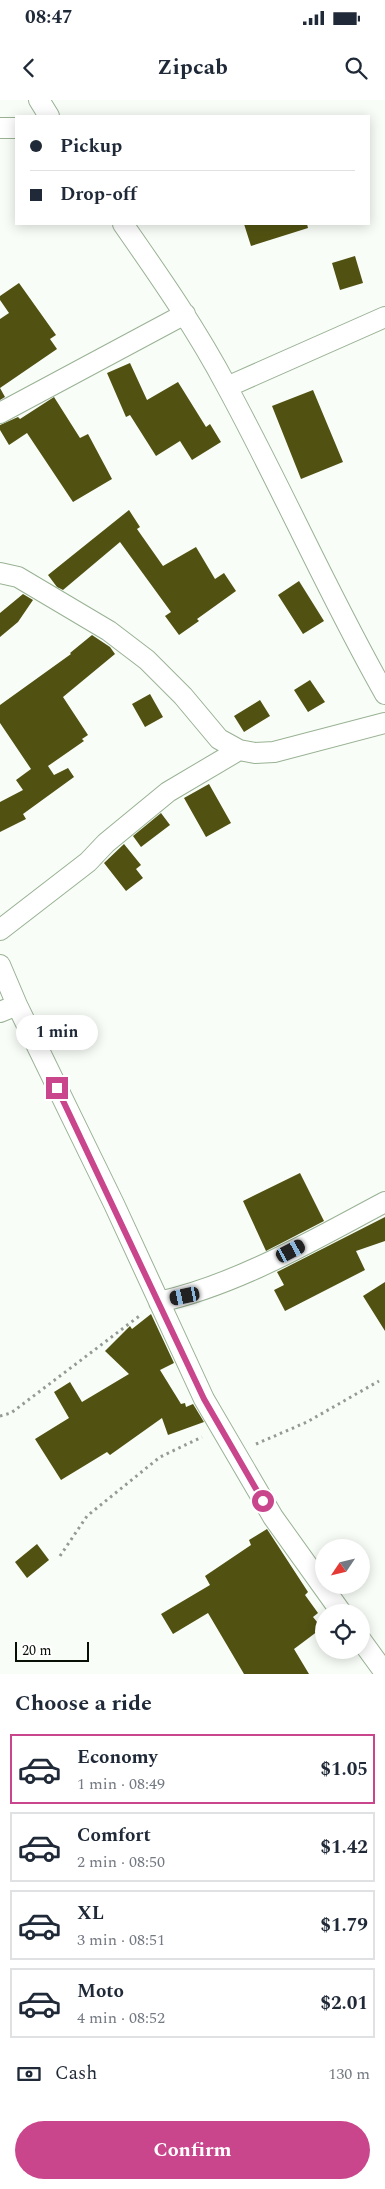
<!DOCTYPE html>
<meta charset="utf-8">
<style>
:root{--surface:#fff;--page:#f6f6f7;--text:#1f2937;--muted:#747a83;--line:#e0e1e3;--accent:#c9468d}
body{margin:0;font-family:Spectral,serif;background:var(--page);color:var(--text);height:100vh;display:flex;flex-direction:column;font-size:19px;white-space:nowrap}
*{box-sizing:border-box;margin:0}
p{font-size:16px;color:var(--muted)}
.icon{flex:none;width:28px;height:28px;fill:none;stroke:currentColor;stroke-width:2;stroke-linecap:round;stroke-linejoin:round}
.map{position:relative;height:1574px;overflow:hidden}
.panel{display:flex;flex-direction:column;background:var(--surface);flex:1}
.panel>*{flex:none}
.guide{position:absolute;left:15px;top:15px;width:355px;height:110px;border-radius:0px;box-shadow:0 2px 12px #0003;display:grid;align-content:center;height:110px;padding:0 15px;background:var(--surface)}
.needle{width:32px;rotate:235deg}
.controls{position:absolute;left:315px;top:1439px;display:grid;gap:10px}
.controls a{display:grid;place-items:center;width:55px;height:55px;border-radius:50%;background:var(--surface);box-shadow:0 2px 12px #0003;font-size:25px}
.scale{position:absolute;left:15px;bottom:12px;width:74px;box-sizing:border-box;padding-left:5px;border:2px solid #081006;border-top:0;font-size:14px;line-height:18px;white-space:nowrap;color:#081006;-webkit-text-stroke:4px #fff;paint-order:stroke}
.end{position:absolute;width:22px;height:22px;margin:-11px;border:6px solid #c9468d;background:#fff;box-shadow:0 0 0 2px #fff}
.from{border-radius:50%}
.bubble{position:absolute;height:35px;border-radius:18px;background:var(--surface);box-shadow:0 2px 12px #0003;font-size:16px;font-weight:700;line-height:35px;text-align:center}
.car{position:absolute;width:15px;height:30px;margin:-15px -8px;border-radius:6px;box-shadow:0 0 4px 1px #0007;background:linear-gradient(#222 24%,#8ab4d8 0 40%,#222 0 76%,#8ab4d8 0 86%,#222 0)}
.guide b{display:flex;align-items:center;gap:18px;height:48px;font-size:19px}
.guide b+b{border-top:1px solid var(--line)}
.guide i{width:12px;height:12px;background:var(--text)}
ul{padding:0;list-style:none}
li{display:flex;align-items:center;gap:15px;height:70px;margin:0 10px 8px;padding:0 5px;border:2px solid var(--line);border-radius:0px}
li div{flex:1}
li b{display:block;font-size:19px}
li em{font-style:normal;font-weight:700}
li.current{border-color:var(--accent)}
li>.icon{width:45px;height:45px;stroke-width:1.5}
h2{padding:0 15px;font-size:22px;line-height:60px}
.pay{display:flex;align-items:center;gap:12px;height:55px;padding:0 15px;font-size:19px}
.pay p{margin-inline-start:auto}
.action{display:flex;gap:10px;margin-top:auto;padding:10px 15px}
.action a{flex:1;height:58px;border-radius:30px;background:var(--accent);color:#fff;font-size:20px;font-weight:700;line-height:58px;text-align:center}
.status{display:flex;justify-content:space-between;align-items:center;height:35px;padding:0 25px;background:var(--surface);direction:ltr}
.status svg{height:14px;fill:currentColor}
header{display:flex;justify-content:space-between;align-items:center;height:65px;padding:0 15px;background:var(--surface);font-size:22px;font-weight:700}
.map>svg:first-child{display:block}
.building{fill:#515211}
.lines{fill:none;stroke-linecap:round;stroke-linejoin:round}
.minor-casing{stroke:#99b294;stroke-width:22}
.path{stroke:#949b93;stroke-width:3;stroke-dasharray:2.5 4;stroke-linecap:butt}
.minor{stroke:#fff;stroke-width:20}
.route{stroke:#c9468d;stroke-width:6}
</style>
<div class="status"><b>08:47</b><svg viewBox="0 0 49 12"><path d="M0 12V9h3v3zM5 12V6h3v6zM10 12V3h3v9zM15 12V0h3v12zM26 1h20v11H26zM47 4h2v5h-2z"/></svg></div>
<header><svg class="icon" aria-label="back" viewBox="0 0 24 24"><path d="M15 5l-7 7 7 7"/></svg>Zipcab<svg class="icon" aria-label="search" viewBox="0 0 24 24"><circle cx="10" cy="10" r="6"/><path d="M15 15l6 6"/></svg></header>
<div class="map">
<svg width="385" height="1574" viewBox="0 0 385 1574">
<rect width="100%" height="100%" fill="#f8fdf7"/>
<path class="building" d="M 244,124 L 307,124 L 308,128 L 251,146 Z
M 355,156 L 363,183 L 340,190 L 332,163 Z
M 19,183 L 56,235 L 50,239 L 57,249 L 0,288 L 5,297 L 0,300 L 0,219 L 9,213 L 0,200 L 0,196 Z
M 130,263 L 147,300 L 178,282 L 206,327 L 210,324 L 221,342 L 192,360 L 180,341 L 156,356 L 130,315 L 126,317 L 107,273 Z
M 313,290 L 343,362 L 301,379 L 272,306 Z
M 54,297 L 80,338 L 88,334 L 112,379 L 73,402 L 27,333 L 9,345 L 0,330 L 0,325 L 18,317 L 20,319 Z
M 129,410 L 140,427 L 137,429 L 163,466 L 196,447 L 215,479 L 224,473 L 236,491 L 197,519 L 199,521 L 179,535 L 165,516 L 171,512 L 120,442 L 63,490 L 57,487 L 48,475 Z
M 299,481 L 324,521 L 303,534 L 278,495 Z
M 23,494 L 33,500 L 18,522 L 0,537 L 0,513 Z
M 92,535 L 110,547 L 115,554 L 63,597 L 88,635 L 82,639 L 84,641 L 48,666 L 54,675 L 68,668 L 74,677 L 23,714 L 26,719 L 0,732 L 0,702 L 23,690 L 16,680 L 31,669 L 0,623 L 0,605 L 71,554 L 70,553 Z
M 310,580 L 325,602 L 308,612 L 294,590 Z
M 150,594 L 163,617 L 145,627 L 132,604 Z
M 260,600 L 270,616 L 244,632 L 234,616 Z
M 209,684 L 231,723 L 206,737 L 184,698 Z
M 161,713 L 170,725 L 141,747 L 133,736 Z
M 124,744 L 141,765 L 136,769 L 143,778 L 126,791 L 104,763 Z
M 300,1073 L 324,1121 L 266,1151 L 243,1101 Z
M 385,1117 L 385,1141 L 356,1151 L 365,1170 L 285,1211 L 274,1190 L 284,1185 L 277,1172 Z
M 385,1182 L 385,1231 L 363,1196 Z
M 151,1214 L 174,1263 L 160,1270 L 181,1304 L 185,1303 L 186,1307 L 193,1304 L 204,1322 L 168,1335 L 162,1318 L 110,1355 L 107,1352 L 61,1380 L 35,1339 L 69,1318 L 54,1292 L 70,1282 L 82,1302 L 129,1274 L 105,1251 L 130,1226 L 132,1229 Z
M 267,1429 L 308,1492 L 305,1495 L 318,1513 L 313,1517 L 322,1528 L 294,1549 L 309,1574 L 244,1574 L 208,1513 L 173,1534 L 161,1514 L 210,1485 L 205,1476 L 251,1445 L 249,1440 Z
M 37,1444 L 49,1460 L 27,1478 L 15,1462 Z"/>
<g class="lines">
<g class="minor-casing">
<path id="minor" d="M 39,0 L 49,16
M 0,28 L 16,28
M 123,124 C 160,177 197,230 227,287 C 282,388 328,494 385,594
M 227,287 L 385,217
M 0,313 L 185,214
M 0,473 L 18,477 L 109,531 L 147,560 L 183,596 L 219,639 L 239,650 L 255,653 L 274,652 L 385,623
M 0,830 L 88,762 L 106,743 L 168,692 L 239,650
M 0,865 L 17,905 L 114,1104 L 204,1299 L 273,1417 L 341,1512
M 0,912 L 17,905
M 159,1202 C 239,1184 313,1140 385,1102
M 361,1540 L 385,1573"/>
</g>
<path class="path" d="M 0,1316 L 11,1313 L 142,1214
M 256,1344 L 307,1322 L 379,1281
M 60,1456 L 87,1416 L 160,1357 L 202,1337"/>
<use href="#minor" class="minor"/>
</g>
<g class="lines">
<path class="route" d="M 57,988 L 204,1299 L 263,1401"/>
</g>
</svg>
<div class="controls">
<a><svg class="needle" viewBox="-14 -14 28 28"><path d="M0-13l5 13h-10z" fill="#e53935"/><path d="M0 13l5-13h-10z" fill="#747a83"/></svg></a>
<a><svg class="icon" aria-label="locate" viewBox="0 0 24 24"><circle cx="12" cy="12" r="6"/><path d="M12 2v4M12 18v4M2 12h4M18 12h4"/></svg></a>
</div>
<div class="scale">20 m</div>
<i class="end from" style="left:263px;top:1401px"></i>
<i class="end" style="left:57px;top:988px"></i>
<div class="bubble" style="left:16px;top:915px;width:82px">1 min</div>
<i class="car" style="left:291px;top:1151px;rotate:62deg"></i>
<i class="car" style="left:185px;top:1196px;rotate:258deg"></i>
<div class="guide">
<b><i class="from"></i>Pickup</b>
<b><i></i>Drop-off</b>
</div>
</div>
<section class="panel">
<h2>Choose a ride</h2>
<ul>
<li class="current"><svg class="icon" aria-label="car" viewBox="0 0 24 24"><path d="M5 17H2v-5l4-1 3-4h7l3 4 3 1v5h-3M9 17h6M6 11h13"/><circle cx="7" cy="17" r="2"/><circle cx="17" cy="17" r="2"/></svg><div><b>Economy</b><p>1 min · 08:49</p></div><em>$1.05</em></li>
<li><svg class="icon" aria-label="car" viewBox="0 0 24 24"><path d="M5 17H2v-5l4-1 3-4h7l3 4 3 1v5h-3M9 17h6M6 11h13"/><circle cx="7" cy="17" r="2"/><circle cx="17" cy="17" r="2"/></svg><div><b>Comfort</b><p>2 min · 08:50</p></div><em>$1.42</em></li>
<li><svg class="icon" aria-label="car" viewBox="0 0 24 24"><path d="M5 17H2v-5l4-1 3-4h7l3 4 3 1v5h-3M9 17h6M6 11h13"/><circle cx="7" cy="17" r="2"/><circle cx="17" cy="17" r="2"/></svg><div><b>XL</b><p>3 min · 08:51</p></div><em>$1.79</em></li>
<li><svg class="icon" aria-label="car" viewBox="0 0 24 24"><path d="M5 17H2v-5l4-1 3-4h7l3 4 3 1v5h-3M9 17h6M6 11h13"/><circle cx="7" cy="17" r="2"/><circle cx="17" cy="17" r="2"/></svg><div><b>Moto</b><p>4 min · 08:52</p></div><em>$2.01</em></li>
</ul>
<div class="pay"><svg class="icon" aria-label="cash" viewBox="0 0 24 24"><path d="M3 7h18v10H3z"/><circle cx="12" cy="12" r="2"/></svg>Cash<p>130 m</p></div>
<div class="action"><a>Confirm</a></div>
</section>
